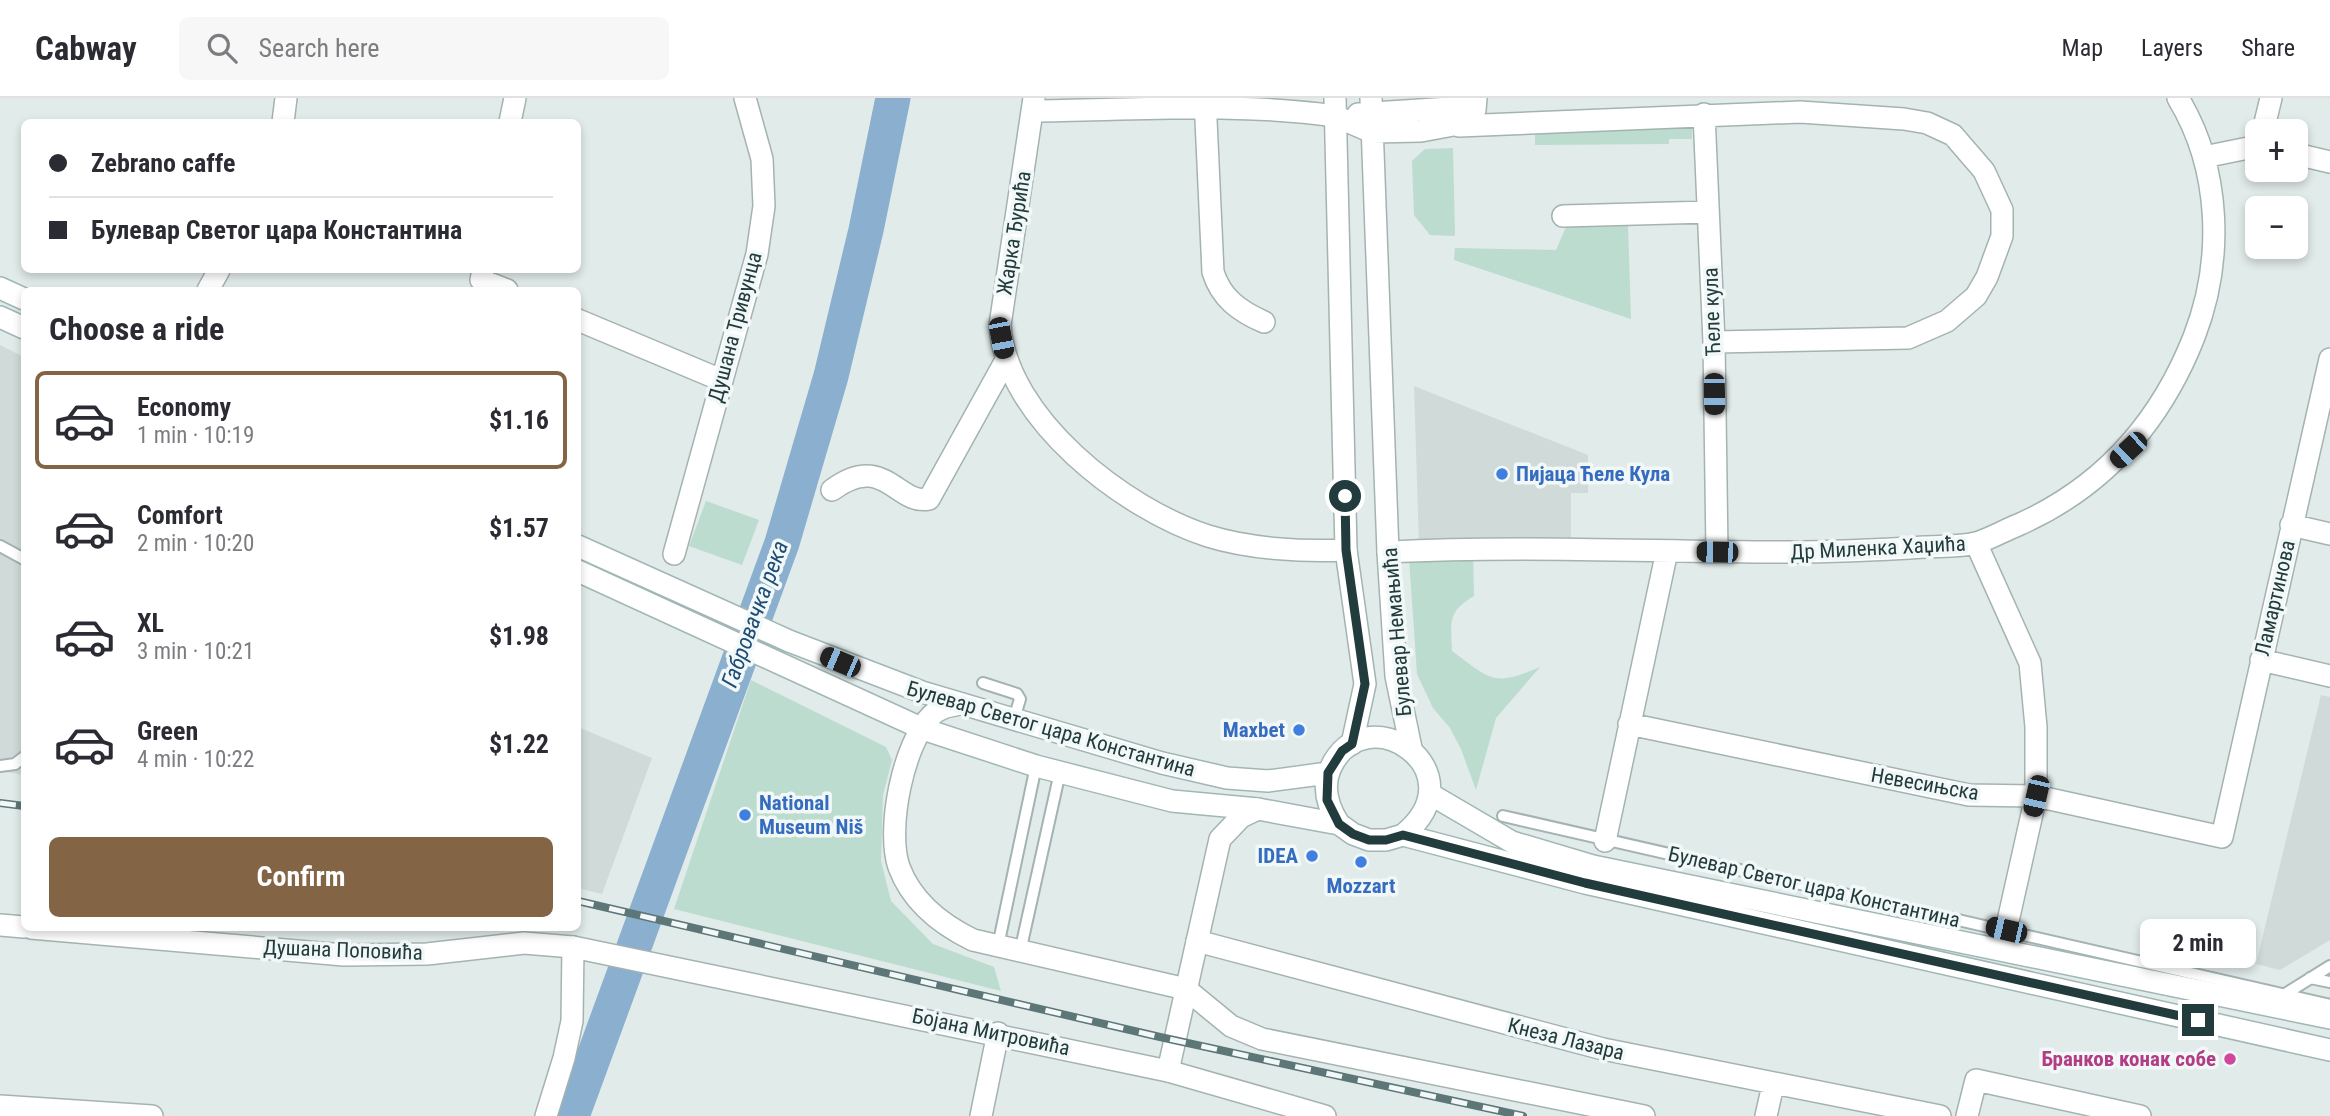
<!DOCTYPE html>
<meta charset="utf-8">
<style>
:root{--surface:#fff;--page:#f7f7f7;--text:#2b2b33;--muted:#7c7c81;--line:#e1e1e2;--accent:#836546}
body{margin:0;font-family:"Roboto Condensed",sans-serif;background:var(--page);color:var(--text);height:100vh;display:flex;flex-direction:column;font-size:26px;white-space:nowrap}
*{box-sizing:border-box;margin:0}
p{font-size:23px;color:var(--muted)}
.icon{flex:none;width:38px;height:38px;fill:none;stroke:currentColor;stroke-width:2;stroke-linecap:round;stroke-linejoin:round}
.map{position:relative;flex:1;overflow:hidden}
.sheet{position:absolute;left:21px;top:189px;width:560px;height:644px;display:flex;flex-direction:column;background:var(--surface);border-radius:10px;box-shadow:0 4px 10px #0003}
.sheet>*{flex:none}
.hud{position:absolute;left:21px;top:21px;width:560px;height:154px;border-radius:10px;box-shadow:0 4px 10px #0003;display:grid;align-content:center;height:154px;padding:0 28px;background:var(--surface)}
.buttons{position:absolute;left:2245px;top:21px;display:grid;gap:14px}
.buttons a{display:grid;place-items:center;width:63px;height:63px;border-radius:10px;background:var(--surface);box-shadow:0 4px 10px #0003;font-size:35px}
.end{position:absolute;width:32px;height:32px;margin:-16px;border:9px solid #223b3c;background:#fff;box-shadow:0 0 0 4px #fff}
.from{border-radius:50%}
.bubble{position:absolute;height:49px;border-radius:10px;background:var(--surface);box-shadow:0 4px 10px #0003;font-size:23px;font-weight:700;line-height:49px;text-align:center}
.car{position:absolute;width:21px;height:42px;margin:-21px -10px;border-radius:9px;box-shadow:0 0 5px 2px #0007;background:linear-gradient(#222 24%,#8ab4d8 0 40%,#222 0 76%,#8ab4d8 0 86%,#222 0)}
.hud b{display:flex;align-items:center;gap:24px;height:66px;font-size:26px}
.hud b+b{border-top:2px solid var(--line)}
.hud i{width:18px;height:18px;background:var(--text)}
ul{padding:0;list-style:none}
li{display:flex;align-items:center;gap:21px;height:98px;margin:0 14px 10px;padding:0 14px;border:4px solid transparent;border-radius:10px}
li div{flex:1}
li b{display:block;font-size:26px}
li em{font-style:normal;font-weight:700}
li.current{border-color:var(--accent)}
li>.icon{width:63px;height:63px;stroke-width:1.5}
h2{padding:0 28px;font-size:32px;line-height:84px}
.cta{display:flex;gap:14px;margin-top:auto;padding:14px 28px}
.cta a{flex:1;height:80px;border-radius:10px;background:var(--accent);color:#fff;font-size:28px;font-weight:700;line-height:80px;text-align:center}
header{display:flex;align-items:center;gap:42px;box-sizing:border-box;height:98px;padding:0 35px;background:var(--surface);border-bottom:2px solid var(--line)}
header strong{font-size:33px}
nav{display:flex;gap:38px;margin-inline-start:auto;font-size:24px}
.search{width:490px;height:63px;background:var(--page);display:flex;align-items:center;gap:18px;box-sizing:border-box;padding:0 24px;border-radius:10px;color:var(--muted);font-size:26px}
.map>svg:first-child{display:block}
.built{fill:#d0dbd9}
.green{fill:#bbdcce}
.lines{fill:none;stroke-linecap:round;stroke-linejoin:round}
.river{stroke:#8bb0cf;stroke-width:35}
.service-casing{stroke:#a4b3b2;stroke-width:14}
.minor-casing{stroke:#a4b3b2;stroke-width:24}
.tertiary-casing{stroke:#a4b3b2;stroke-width:24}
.secondary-casing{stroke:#a0b7b5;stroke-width:24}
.service{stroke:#fff;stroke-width:10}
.minor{stroke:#fff;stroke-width:21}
.tertiary{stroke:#fff;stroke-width:21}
.secondary{stroke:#fff;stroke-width:21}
.rail-casing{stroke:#5d7677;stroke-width:8}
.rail{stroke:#f2f8f7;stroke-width:5;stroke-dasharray:16;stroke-linecap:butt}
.route{stroke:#223b3c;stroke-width:9}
.shop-dot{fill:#3f7fe0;stroke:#f2f8f7;stroke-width:2.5}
.hotel-dot{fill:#d1479c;stroke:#f2f8f7;stroke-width:2.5}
.labels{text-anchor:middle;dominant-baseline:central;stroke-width:7;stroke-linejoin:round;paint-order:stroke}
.street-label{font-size:21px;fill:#223b3c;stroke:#f2f8f7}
.shop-label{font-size:21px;font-weight:bold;fill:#366cbe;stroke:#f2f8f7;text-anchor:start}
.hotel-label{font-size:21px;font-weight:bold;fill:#b23c85;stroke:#f2f8f7;text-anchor:end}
.water-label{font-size:23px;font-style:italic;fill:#1e4d76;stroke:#f2f8f7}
</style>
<header>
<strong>Cabway</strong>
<div class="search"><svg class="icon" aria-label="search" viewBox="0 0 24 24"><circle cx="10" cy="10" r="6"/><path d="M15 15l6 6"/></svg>Search here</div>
<nav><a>Map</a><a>Layers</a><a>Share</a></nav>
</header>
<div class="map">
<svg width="2330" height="1018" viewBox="0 0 2330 1018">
<rect width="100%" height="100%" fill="#e1ebea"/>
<path class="built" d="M 0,247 L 24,259 L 24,677 L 0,673 Z
M 1414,288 L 1588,357 L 1588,395 L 1571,395 L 1571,447 L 1419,448 Z
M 2321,597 L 2330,599 L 2330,842 L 2280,872 L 2256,866 Z
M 578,629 L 652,660 L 602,796 L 578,790 Z"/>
<path class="green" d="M 1692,24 L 1692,41 L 1669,41 L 1669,46 L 1535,47 L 1535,26 Z
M 1453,50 L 1455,138 L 1430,137 L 1414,117 L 1412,63 L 1425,51 Z
M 1628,127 L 1631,221 L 1454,162 L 1455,150 L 1556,152 L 1566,129 Z
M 706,403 L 759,422 L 742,467 L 689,448 Z
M 1473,458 L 1474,498 C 1447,514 1451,524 1452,553 C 1491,582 1494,589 1540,569 L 1496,620 L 1476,692 L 1461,651 L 1450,630 L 1433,610 L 1417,576 L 1409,460 Z
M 751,582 L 886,649 L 892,662 L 883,697 L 881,763 L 891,803 L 933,846 L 994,869 L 1001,893 L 674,811 Z"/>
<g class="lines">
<path class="river" d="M 572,1018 L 782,445 L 831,278 L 866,132 L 893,0"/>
<g class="service-casing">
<path id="service" d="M 0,448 L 24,461
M 983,585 L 1017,596 L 1020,601 L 1014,621
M 0,668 L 15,666 L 24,659
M 1503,718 L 2330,907
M 998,848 L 1036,668
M 1020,854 L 1060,674
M 2310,880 L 2330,884
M 2282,898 L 2330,868"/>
</g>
<g class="minor-casing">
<path id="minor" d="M 1034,0 L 1000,227 C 1006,320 1124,411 1208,438 C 1250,451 1303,454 1346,452
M 1205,0 L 1213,174 C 1221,200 1239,213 1264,224
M 1033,13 C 1132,12 1236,4 1335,18
M 1704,16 L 1714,244 L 1717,454
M 283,24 L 286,0
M 510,24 L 515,0
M 1459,28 L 1800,14 L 1904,21 L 1927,25 L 1953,37 L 1984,73 L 2002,112 L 2002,138 L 1987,179 L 1976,198 L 1947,223 L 1908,240 L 1714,244
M 2263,33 L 2271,0
M 2296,56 L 2330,64
M 2204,59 L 2258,48
M 1563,118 L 1708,114
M 483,172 L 481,182 L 507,192
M 208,192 L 219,172
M 578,222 L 721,282
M 832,392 C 884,353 897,408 929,401 L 1006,262
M 2291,427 L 2330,436
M 1976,445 L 2030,565 L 2036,629 L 2036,698 L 2006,832
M 1388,454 C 1520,447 1654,454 1786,454 C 1833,454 1878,452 1924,449 C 1941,448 1960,449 1976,445 C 1990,441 2005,432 2018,427 C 2104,389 2160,325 2194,239 C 2224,162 2221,71 2178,0
M 674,456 L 757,156 L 764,108 L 762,61 L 745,0
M 2261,562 L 2330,578
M 1629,626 L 1969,697 L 2036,698 L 2222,739 L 2330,261
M 1605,743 L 1667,453
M 1197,843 L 1603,951 L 1940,1018
M 1186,891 L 1231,928 L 1262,941 L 1644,1018
M 1168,973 L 1325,1018
M 0,1008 L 152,1018
M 546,1018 L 564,960 L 572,923 L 573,849
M 981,1018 L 998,935
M 1766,1018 L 1773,987
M 1967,1018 L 1976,982 L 2140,1018"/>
</g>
<g class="tertiary-casing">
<path id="tertiary" d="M 1335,0 L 1346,452 L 1365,586 L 1352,646
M 1371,0 L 1388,454 L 1396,578 L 1411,650
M 1358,16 L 1450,10 L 1465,0
M 1335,18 L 1372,34 L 1421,33 L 1464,25 L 1475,12 L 1476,0
M 961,606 C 949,608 941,609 932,617 C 903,645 886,732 899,769 C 912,804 940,826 973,842 L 1186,891
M 0,827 L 24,829
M 31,830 L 344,857 L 427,856 L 524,845 L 573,849 L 1168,973 L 1220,741 L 1241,719 L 1258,711"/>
</g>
<g class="secondary-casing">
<path id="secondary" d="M 0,190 L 24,201
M 0,219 L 24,230
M 578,448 L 789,543 L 922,594 L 1162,665 L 1227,680 L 1268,683 L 1328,675
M 578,473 L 923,631 L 1036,668 L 1172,703 L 1258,711 L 1339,726 L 1353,736 L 1369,742 L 1386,742 L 1403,737 L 1585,785 L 2330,952
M 1430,696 L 1512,744 L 1593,768 L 2330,920
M 1339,726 C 1328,709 1322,690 1330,671 C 1364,594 1482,673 1403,737"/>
</g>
<use href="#service" class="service"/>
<use href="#minor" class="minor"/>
<use href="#tertiary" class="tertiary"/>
<use href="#secondary" class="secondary"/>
<g class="rail-casing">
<path id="rail" d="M 0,705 L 24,708
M 578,803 L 1160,939 L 1523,1018"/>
</g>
<use href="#rail" class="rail"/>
</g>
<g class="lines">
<path class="route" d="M 1345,398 L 1346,452 L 1365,586 L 1352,646 L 1342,653 L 1328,675 L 1327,702 L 1339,726 L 1353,736 L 1369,742 L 1386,742 L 1403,737 L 1585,785 L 2198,922"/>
</g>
<g class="shop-dot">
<circle cx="1502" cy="376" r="7"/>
<circle cx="1299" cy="632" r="7"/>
<circle cx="745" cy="717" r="7"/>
<circle cx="1312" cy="758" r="7"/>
<circle cx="1361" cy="764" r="7"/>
</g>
<circle class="hotel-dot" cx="2230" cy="961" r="7"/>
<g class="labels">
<g class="street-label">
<text transform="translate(1014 135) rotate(-81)">Жарка Ђурића</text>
<text transform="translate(1712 214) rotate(-92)">Ћеле кула</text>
<text transform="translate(735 229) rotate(-75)">Душана Тривунца</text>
<text transform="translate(1878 450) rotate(-3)">Др Миленка Хаџића</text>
<text transform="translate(2275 500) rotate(-77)">Ламартинова</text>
<text transform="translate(1397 534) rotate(-95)">Булевар Немањића</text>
<text transform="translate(1051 631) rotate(16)">Булевар Светог цара Константина</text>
<text transform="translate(1925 686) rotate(10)">Невесињска</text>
<text transform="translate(1814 789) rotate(13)">Булевар Светог цара Константина</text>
<text transform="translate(343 852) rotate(2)">Душана Поповића</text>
<text transform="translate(991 934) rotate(12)">Бојана Митровића</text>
<text transform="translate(1566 941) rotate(14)">Кнеза Лазара</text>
</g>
<g class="shop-label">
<text x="1516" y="376">Пијаца Ћеле Кула</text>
<text x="1285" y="632" text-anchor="end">Maxbet</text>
<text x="759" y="705">National<tspan x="759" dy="24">Museum Niš</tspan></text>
<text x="1298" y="758" text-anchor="end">IDEA</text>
<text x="1361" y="788" text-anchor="middle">Mozzart</text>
</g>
<g class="hotel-label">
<text x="2216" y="961">Бранков конак собе</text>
</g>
<g class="water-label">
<text transform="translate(755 516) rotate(-70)">Габровачка река</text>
</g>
</g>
</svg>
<div class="buttons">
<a>+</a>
<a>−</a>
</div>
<i class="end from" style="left:1345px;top:398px"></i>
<i class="end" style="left:2198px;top:922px"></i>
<div class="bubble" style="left:2140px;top:821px;width:116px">2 min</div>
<i class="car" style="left:1001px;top:240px;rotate:169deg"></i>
<i class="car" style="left:1714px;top:296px;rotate:179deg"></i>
<i class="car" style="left:2128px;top:352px;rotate:227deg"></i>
<i class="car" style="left:1717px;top:454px;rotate:271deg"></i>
<i class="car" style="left:840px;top:564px;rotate:293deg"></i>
<i class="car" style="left:2036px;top:698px;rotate:193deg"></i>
<i class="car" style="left:2006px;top:832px;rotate:283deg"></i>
<div class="hud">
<b><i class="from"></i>Zebrano caffe</b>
<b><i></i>Булевар Светог цара Константина</b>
</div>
<section class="sheet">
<h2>Choose a ride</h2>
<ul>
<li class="current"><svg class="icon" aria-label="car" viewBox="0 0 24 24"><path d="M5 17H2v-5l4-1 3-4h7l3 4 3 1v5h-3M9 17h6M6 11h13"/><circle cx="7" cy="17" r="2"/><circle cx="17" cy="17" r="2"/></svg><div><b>Economy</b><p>1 min · 10:19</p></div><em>$1.16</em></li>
<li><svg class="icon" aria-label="car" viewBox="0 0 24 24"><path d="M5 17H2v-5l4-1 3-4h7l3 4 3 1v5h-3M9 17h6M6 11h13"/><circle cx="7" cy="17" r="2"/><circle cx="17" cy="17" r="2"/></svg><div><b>Comfort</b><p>2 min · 10:20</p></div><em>$1.57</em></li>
<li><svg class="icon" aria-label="car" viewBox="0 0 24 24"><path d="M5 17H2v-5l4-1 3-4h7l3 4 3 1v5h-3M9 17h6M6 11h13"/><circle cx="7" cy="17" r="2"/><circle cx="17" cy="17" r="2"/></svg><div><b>XL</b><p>3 min · 10:21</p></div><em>$1.98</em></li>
<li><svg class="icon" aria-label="car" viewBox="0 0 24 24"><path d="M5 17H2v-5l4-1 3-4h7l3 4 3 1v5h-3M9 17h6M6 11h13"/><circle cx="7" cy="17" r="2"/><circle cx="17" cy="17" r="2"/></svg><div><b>Green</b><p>4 min · 10:22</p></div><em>$1.22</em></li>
</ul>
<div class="cta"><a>Confirm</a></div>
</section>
</div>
